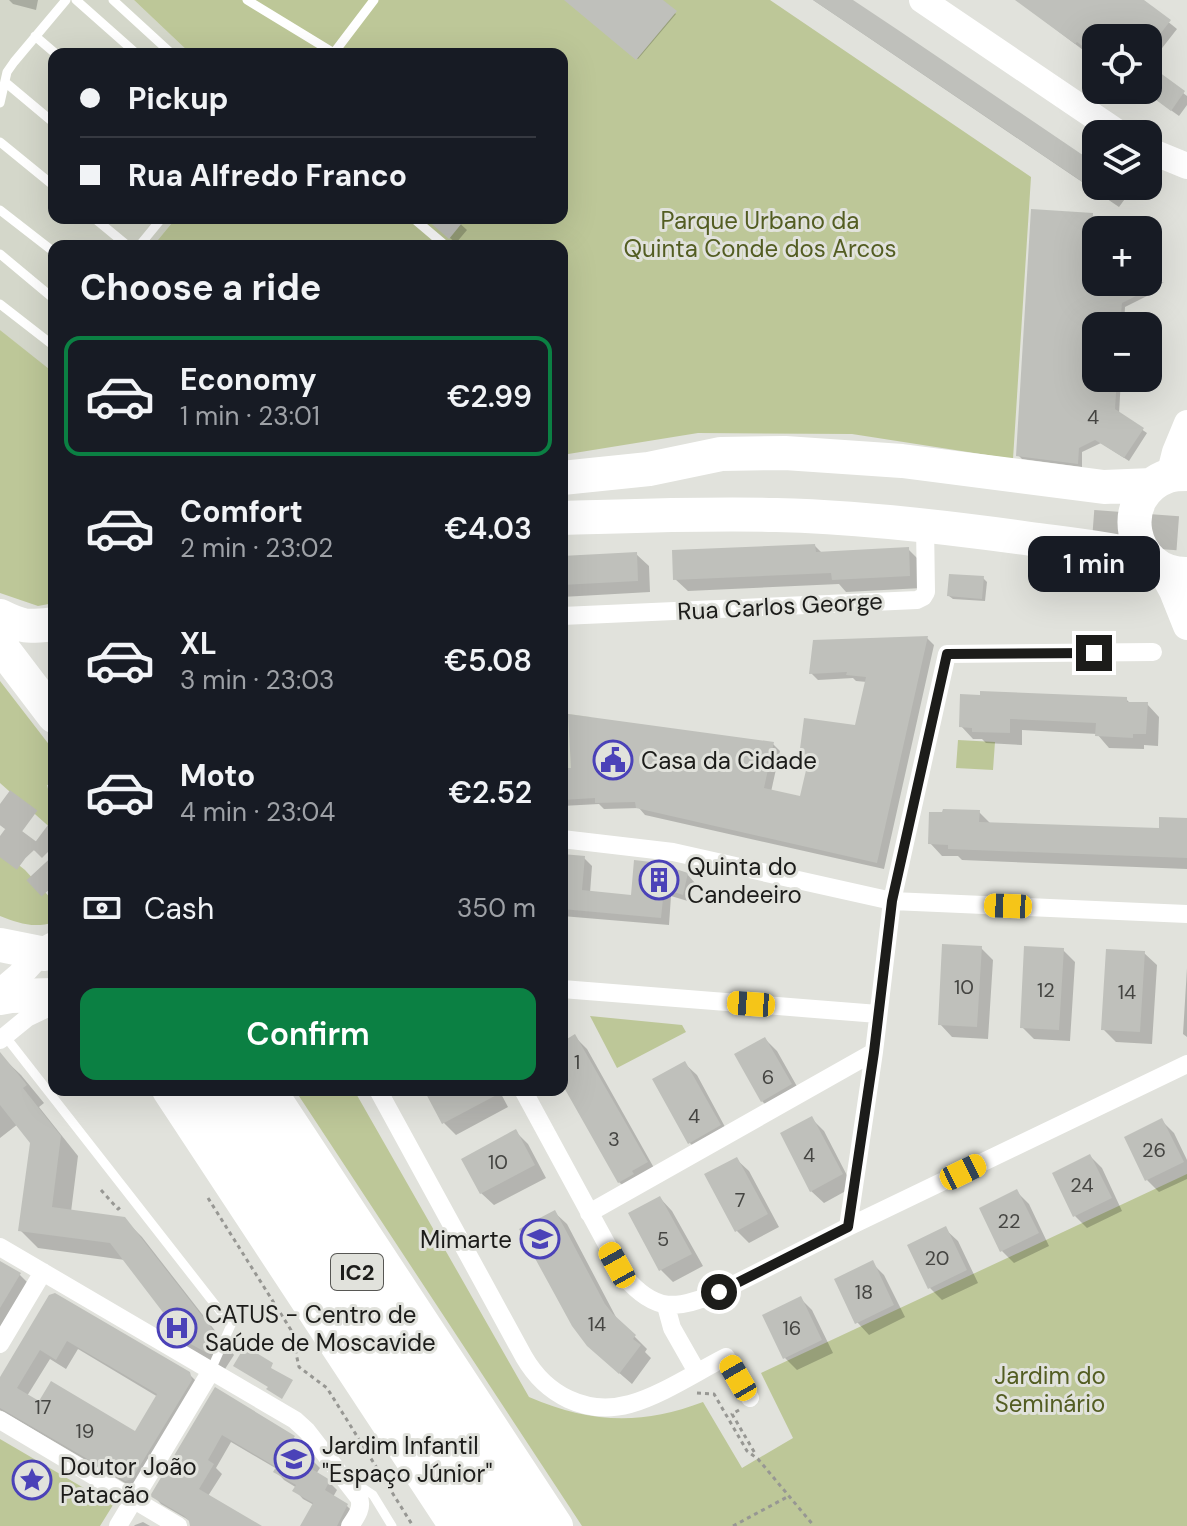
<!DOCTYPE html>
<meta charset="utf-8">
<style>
:root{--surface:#171b24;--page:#242831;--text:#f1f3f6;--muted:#9ea1a6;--line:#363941;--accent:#0b8043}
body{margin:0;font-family:"DM Sans",sans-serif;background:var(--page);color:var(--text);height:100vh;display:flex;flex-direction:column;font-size:30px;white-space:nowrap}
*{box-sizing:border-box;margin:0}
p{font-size:26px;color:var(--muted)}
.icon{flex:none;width:44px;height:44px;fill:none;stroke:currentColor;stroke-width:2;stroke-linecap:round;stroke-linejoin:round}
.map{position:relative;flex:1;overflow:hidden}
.drawer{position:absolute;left:48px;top:240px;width:520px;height:856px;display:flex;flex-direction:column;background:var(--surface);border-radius:16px;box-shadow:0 8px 32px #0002}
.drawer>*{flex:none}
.guide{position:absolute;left:48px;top:48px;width:520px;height:176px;border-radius:16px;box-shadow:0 8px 32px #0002;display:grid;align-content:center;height:176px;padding:0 32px;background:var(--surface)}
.controls{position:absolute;left:1082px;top:24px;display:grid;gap:16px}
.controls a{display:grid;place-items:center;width:80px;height:80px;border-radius:16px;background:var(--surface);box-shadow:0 8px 32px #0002;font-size:40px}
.end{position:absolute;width:36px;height:36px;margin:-18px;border:10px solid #1c1c1a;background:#fff;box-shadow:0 0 0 4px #fff}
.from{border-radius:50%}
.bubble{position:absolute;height:56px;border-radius:16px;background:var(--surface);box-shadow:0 8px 32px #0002;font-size:26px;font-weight:600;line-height:56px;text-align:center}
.car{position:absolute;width:24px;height:48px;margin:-24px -12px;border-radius:10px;box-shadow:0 0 6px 2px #0007;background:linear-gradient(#f5c518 24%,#345 0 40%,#f5c518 0 76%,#345 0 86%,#f5c518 0)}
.guide b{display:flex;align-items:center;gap:28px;height:76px;font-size:30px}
.guide b+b{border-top:2px solid var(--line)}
.guide i{width:20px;height:20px;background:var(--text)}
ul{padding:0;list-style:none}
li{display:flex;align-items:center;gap:24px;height:120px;margin:0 16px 12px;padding:0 16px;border:4px solid transparent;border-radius:16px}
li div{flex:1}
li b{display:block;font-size:30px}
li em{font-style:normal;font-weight:600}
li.current{border-color:var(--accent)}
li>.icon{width:72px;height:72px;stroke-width:1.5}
h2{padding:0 32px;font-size:36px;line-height:96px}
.pay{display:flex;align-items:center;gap:20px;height:88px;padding:0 32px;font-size:30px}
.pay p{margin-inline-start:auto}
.action{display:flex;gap:16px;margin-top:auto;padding:16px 32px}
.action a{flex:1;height:92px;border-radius:16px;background:var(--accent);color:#fff;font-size:32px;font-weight:600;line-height:92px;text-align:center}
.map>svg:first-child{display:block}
.built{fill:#d4d7ca}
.green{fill:#bdc798}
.shadow{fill:#0003;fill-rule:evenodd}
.building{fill:#bfc0bb;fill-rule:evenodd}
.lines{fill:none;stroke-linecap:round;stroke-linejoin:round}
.highway-tunnel{stroke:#babab5;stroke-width:34;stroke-dasharray:34 17;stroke-linecap:butt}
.path{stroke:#979793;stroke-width:3;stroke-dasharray:4 4;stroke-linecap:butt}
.lane{stroke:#fff;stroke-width:9}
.street{stroke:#fff;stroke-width:18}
.secondary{stroke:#fff;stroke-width:26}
.primary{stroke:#fff;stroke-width:28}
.highway{stroke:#fff;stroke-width:34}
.route{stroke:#1c1c1a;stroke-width:10}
.labels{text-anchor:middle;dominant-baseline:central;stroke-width:6;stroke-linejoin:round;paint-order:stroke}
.number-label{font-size:20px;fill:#454542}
.shield{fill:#e1e2dc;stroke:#575754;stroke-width:2}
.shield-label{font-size:22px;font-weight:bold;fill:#1c1c1a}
.park-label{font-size:24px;fill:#535d22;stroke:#e1e2dc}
.street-label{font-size:24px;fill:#1c1c1a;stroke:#e1e2dc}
.poi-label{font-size:24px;fill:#1c1c1a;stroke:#e1e2dc;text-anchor:start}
</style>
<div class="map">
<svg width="1187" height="1526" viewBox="0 0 1187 1526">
<rect width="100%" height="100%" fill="#e1e2dc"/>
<path class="built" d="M 0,0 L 134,0 L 191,54 L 54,54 L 54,218 L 176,218 L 153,246 L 54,246 L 54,364 L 49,370 L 0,330 Z
M 562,713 L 591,717 L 562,800 Z"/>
<path class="green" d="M 134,0 L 770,0 L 1031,177 L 1013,459 L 852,434 L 698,433 L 562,455 L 562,246 L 153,246 L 176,218 L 562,218 L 562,54 L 191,54 Z
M 0,330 L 49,369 L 54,364 L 54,603 L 38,606 L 0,593 Z
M 0,681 L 54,751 L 54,784 L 47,785 L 54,812 L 54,831 L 0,783 Z
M 958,740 L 995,742 L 993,770 L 956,768 Z
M 0,850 L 25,870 L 54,902 L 54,922 C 34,929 18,923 0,916 Z
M 590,1016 L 682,1025 L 686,1032 L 617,1068 Z
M 295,1090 L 354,1090 L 529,1397 C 590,1423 640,1426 703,1402 L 742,1468 L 793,1438 L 761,1373 L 1187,1174 L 1187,1526 L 582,1526 Z
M 0,1439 L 113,1505 L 100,1526 L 0,1526 Z"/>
<path class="shadow" d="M 9,0 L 38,0 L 36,10 L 13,4 Z
M 567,0 L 660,0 L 676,14 L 638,59 Z
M 813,0 L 849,0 L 1096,167 L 1096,186 L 1124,186 L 1130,192 L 1119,207 Z
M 1017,0 L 1141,0 L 1177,29 L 1148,66 L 1187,96 L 1187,105 L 1179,116 L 1143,90 L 1148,90 L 1148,38 L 1096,38 L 1096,56 L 1085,47 L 1083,50 Z
M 1092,215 L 1097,219 L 1094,265 L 1096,266 L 1096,282 L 1148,282 L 1148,278 L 1155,292 L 1125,307 L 1124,326 L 1096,326 L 1096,378 L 1121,378 L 1119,414 L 1147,433 L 1129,461 L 1101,443 L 1082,452 L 1082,467 L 1022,459 L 1018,455 Z
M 426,218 L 454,218 L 467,230 L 456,243 Z
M 815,546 L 823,554 L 908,549 L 921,562 L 922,588 L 846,592 L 839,584 L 688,591 L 675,579 Z
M 636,554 L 649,566 L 650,592 L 562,597 L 562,558 Z
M 983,578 L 987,582 L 985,601 L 953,599 L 949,596 Z
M 927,638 L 934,645 L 884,869 L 645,815 L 639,808 L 604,809 L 599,804 L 562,806 L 562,770 L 773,744 L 780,751 L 771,792 L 802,798 L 808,771 L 800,764 L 857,727 L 867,682 L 856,681 L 853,678 L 818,680 L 811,673 Z
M 982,697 L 1126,699 L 1131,704 L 1147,704 L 1159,717 L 1158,746 L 1144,745 L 1144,749 L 1109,748 L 1097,734 L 1022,730 L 1022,745 L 986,743 L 982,739 L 973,739 L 961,726 Z
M 979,812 L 991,824 L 1161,830 L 1187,820 L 1187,869 L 962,860 L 958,856 L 942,856 L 930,843 Z
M 562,856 L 584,858 L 592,866 L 590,893 L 633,897 L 687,874 L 695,883 L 691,902 L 671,896 L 669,925 L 562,916 Z
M 981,948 L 993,960 L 988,1039 L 952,1037 L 940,1024 Z
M 1063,950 L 1075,962 L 1070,1041 L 1034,1039 L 1022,1027 Z
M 1144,953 L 1157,965 L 1152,1044 L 1116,1042 L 1104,1030 Z
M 1187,968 L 1187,1037 L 1183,1034 Z
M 575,1037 L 587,1049 L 658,1175 L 632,1194 L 619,1182 L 562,1080 L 562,1038 L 566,1042 Z
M 765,1039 L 777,1051 L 803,1097 L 774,1113 L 762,1101 Z
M 3,1058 L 21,1075 L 44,1103 L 39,1107 L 78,1156 L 71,1212 L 124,1219 L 142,1237 L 234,1355 L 225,1369 L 179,1344 L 161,1326 L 167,1315 L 125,1260 L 38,1248 L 20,1230 L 32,1142 L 18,1124 L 0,1138 L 0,1060 Z
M 684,1063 L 697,1075 L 731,1138 L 701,1155 L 689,1142 Z
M 426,1090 L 499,1090 L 508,1107 L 456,1135 L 444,1123 Z
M 812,1119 L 824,1131 L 853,1187 L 824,1203 L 811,1191 Z
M 1162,1121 L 1174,1133 L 1187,1160 L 1187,1179 L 1159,1192 L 1147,1180 Z
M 516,1132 L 528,1144 L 546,1178 L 494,1205 L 481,1193 Z
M 1090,1156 L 1102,1168 L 1122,1211 L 1087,1228 L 1075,1216 Z
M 736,1159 L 749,1171 L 779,1227 L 749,1243 L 737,1231 Z
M 1017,1192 L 1029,1204 L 1049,1246 L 1014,1263 L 1002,1251 Z
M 660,1198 L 672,1211 L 703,1266 L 673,1282 L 661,1270 Z
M 554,1212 L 567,1224 L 617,1319 L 647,1349 L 645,1352 L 651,1358 L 632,1384 L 602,1358 Z
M 945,1229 L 958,1241 L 978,1283 L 942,1300 L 930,1288 Z
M 0,1263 L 20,1275 L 30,1285 L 0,1333 Z
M 872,1263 L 884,1275 L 905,1317 L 869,1335 L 857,1322 Z
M 50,1297 L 189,1374 L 199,1384 L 137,1490 L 0,1410 L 0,1381 ZM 78,1349 L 158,1397 L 136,1433 L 40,1404 L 27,1396 L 50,1359 L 66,1369 Z
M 800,1298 L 812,1310 L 833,1353 L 797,1370 L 785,1358 Z
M 216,1390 L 293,1438 L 302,1446 L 299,1451 L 311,1459 L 320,1468 L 316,1474 L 329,1482 L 337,1490 L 333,1497 L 347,1506 L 355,1514 L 349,1526 L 302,1526 L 314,1505 L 303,1499 L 295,1490 L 297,1488 L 284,1480 L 276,1471 L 277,1469 L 231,1442 L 216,1468 L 222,1474 L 208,1496 L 258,1526 L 199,1526 L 161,1504 L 153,1495 Z
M 143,1522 L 150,1526 L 134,1526 L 135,1525 Z"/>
<path class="building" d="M 564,0 L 663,0 L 677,11 L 636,60 Z
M 813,0 L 853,0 L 898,30 L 1096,164 L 1096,191 Z
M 1015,0 L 1144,0 L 1171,20 L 1157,38 L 1096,38 L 1096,56 L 1077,42 L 1075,44 Z
M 1148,64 L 1185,91 L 1171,111 L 1148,94 Z
M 1031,209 L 1093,213 L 1090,260 L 1096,264 L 1096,282 L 1164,282 L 1122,303 L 1120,326 L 1096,326 L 1096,378 L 1117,378 L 1115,409 L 1144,428 L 1124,458 L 1095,440 L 1079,448 L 1078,464 L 1016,456 Z
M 425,218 L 466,218 L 449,239 Z
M 815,544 L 816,552 L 909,547 L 910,576 L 832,580 L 831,573 L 673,580 L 672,550 Z
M 637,552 L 638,581 L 562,585 L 562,556 Z
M 949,574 L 984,576 L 982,599 L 947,596 Z
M 928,636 L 877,863 L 636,808 L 635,802 L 595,803 L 595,798 L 562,800 L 562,768 L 571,768 L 568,714 L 774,742 L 764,788 L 800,796 L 807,766 L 798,764 L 804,718 L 855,725 L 866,677 L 846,675 L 847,672 L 809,674 L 813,640 Z
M 980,691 L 1127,697 L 1127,702 L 1148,702 L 1146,734 L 1133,734 L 1133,738 L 1095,736 L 1096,723 L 1010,719 L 1010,733 L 972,732 L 972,728 L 959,727 L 960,694 L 980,695 Z
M 943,809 L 980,810 L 979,822 L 1159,828 L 1159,817 L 1187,818 L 1187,858 L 948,849 L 948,845 L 928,844 L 929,812 L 942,812 Z
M 562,854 L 585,856 L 582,890 L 631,895 L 634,860 L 660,863 L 660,864 L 688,873 L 683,895 L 664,889 L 661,918 L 562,909 Z
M 942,944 L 982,946 L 977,1027 L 938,1025 Z
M 1024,946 L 1064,948 L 1059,1030 L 1020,1028 Z
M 1106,949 L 1145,951 L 1140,1032 L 1101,1030 Z
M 575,1034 L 648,1162 L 632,1171 L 634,1174 L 618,1183 L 562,1084 L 562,1042 Z
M 765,1037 L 792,1084 L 761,1102 L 734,1054 Z
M 0,1052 L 27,1085 L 23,1088 L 61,1136 L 52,1207 L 125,1217 L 217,1335 L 207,1353 L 158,1326 L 165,1315 L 110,1243 L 18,1231 L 30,1143 L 0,1105 Z
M 685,1061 L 721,1125 L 688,1144 L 652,1079 Z
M 424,1090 L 506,1090 L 442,1124 Z
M 812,1116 L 843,1174 L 810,1192 L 780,1133 Z
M 1162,1118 L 1184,1162 L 1145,1181 L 1124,1137 Z
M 516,1129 L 535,1165 L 480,1194 L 461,1159 Z
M 1090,1154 L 1112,1198 L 1073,1217 L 1052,1173 Z
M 737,1157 L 768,1214 L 735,1232 L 704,1174 Z
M 1017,1189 L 1039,1233 L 1000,1252 L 979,1208 Z
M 660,1196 L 692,1254 L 659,1271 L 628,1213 Z
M 555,1210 L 605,1304 L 613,1314 L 636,1335 L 633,1339 L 641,1345 L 619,1374 L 587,1346 L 572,1326 L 519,1229 Z
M 946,1226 L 967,1270 L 928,1289 L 907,1245 Z
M 873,1260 L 894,1305 L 855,1324 L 834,1279 Z
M 0,1261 L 21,1273 L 0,1308 Z
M 55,1293 L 190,1372 L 192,1380 L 132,1479 L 125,1481 L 0,1408 L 0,1377 L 49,1295 ZM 67,1341 L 157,1394 L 135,1431 L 51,1381 L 39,1401 L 17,1388 L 40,1350 L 56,1360 Z
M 801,1296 L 822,1340 L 783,1359 L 762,1315 Z
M 245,1346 L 273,1363 L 271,1368 L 293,1380 L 282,1399 L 266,1389 L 268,1387 L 233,1366 Z
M 215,1387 L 295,1436 L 290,1443 L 312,1458 L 307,1466 L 330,1480 L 325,1490 L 348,1504 L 337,1526 L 300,1526 L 313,1503 L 292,1491 L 296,1485 L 273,1472 L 276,1467 L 222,1435 L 208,1460 L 214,1464 L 199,1489 L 262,1526 L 190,1526 L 189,1521 L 184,1516 L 150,1496 Z"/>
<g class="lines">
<path class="highway-tunnel" d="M 1093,527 L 1187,534
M 0,804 L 46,838 L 54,846
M 0,836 L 27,856 L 54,885"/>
<path class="path" d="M 101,1190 L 118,1209 L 123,1205
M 208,1198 L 291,1330 L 299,1367 L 327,1388 L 413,1526
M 697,1393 L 714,1394 L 747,1451 L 758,1459 L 814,1526
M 739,1410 L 732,1414 L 756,1455
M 733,1526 L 789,1496"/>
<path class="lane" d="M 76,0 L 137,54
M 113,0 L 172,54
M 247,0 L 334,53
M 35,36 L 56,54
M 333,54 L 374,0
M 5,82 L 54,123
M 0,103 L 7,72 L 14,62 L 66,0
M 0,142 L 54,186
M 0,210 L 54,252
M 94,218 L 128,246
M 413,218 L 446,246
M 139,246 L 162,218
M 0,254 L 54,299
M 0,304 L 54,346
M 5,1036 L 231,1325 L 211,1370
M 352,1481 L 373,1495 L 392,1526"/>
<path class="street" d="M 562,616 L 917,600 L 923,597 L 926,592 L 925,525
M 562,839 L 673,852 L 892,901 L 1187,914
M 562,989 L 878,1014
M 0,1040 L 27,1018 L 54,1005
M 378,1090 L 524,1357 C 546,1395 586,1416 630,1404 C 662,1395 696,1372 726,1357 L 750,1398
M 523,1090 L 624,1276 C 655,1313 677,1310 719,1292 L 848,1227 L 1187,1064
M 589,1213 L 874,1052
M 848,1227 L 874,1052 L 892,901 L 947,654 L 1153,652
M 0,1247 L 295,1420 L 307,1431 L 359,1498 C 363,1508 356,1517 350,1526
M 666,1306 L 672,1328 L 697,1372
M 0,1344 L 43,1272
M 0,1420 L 178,1526
M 118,1526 L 211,1371"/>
<path class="secondary" d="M 922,0 L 1120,134
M 1148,150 L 1187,166
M 1169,476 L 1175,452 L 1187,423
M 0,992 L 19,976 L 40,953"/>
<path class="primary" d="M 1161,569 L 1173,591 L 1187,626"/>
<path class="highway" d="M 1187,474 C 1181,474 1174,474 1168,476 C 1114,495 1129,575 1187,574
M 562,478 L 649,469 L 721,454 L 785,453 L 902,461 L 1104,487 L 1152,485
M 562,518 C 633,516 704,513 776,515 C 861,517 946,527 1031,539 C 1069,544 1108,548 1145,557
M 0,616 C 24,628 28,627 54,624
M 0,645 L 54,716
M 0,945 L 45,954 L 54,949
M 0,998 L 11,996 L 54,995
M 169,1090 L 456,1526
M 205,1090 L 488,1526
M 238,1090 L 523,1526
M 269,1090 L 556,1526"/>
</g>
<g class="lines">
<path class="route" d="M 719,1292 L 848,1227 L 874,1052 L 892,901 L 947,654 L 1094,653"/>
</g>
<defs>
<g id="civic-ring" transform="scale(2)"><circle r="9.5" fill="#e1e2dc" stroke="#4b42b8" stroke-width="1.5"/><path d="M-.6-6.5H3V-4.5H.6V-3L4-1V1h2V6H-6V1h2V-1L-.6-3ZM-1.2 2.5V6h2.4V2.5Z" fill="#4b42b8"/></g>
<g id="building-ring" transform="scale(2)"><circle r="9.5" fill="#e1e2dc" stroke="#4b42b8" stroke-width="1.5"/><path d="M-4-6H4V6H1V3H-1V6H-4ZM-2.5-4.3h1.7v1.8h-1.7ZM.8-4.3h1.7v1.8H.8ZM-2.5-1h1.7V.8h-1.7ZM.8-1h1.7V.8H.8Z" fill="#4b42b8"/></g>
<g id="school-ring" transform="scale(2)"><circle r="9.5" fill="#e1e2dc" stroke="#4b42b8" stroke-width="1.5"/><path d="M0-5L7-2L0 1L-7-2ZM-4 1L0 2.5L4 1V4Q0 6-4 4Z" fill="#4b42b8"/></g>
<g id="hospital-ring" transform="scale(2)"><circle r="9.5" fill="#e1e2dc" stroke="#4b42b8" stroke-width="1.5"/><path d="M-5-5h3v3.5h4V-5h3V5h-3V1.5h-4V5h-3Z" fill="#4b42b8"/></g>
<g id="sight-ring" transform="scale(2)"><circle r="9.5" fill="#e1e2dc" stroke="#4b42b8" stroke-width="1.5"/><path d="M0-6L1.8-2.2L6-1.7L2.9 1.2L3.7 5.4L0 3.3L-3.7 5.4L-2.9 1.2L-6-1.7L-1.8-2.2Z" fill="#4b42b8"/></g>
</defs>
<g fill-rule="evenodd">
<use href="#civic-ring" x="613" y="760"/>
<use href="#building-ring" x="659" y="880"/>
<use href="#school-ring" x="540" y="1239"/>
<use href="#hospital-ring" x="177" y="1328"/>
<use href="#school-ring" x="294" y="1459"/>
<use href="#sight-ring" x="32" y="1480"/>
</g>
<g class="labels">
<g class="number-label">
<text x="1093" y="417">4</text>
<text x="964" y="987">10</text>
<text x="1046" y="990">12</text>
<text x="1127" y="992">14</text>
<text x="577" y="1062">1</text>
<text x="768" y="1077">6</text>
<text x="694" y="1116">4</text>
<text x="614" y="1139">3</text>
<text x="1154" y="1150">26</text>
<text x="809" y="1155">4</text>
<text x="498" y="1162">10</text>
<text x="1082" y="1185">24</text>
<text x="740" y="1200">7</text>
<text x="1009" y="1221">22</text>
<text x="663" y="1239">5</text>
<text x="937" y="1258">20</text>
<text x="864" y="1292">18</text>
<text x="597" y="1324">14</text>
<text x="792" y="1328">16</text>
<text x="43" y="1407">17</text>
<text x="85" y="1431">19</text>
</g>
<rect class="shield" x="331" y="1254" width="52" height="36" rx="6"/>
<g class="shield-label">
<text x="357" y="1272">IC2</text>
</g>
<g class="park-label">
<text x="760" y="220">Parque Urbano da<tspan x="760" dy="28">Quinta Conde dos Arcos</tspan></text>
<text x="1050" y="1375">Jardim do<tspan x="1050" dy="28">Seminário</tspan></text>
</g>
<g class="street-label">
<text transform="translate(780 606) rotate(-3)">Rua Carlos George</text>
</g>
<g class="poi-label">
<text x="641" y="760">Casa da Cidade</text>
<text x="687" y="866">Quinta do<tspan x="687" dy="28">Candeeiro</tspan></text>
<text x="512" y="1239" text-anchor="end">Mimarte</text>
<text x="205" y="1314">CATUS - Centro de<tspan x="205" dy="28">Saúde de Moscavide</tspan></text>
<text x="322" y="1445">Jardim Infantil<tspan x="322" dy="28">"Espaço Júnior"</tspan></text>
<text x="60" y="1466">Doutor João<tspan x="60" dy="28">Patacão</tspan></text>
</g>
</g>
</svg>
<div class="controls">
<a><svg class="icon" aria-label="locate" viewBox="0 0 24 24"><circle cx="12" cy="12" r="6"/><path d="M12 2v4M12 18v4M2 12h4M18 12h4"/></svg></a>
<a><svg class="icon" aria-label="layers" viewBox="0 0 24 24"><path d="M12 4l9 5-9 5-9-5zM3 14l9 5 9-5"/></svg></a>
<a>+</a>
<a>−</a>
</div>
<i class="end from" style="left:719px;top:1292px"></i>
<i class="end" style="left:1094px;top:653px"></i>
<div class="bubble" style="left:1028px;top:536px;width:132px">1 min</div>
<i class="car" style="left:1008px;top:906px;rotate:272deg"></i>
<i class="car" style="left:751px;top:1004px;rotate:274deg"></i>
<i class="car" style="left:963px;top:1172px;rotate:64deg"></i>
<i class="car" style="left:617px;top:1265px;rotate:331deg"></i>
<i class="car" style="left:738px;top:1378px;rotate:330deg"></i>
<div class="guide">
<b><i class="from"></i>Pickup</b>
<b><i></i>Rua Alfredo Franco</b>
</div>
<section class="drawer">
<h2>Choose a ride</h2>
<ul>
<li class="current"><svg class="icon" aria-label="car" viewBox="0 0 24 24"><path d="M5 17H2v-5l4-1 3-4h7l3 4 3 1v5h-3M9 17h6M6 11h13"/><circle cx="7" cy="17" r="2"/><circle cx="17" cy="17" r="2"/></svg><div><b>Economy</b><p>1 min · 23:01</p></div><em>€2.99</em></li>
<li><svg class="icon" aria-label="car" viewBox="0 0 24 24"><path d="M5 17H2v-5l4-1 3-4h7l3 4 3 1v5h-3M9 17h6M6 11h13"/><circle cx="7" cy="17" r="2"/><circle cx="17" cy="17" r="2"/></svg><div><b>Comfort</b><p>2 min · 23:02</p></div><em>€4.03</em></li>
<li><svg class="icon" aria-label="car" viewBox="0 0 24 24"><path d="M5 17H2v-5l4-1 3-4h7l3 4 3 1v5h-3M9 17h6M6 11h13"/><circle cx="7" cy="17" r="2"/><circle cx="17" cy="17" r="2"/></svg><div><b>XL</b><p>3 min · 23:03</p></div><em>€5.08</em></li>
<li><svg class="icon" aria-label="car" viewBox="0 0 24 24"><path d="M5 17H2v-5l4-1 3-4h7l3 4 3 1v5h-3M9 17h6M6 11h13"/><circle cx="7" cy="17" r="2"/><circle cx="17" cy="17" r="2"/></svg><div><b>Moto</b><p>4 min · 23:04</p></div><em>€2.52</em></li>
</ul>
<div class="pay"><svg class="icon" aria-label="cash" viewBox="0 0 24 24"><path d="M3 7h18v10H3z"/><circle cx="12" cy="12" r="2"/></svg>Cash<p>350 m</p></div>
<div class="action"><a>Confirm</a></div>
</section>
</div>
